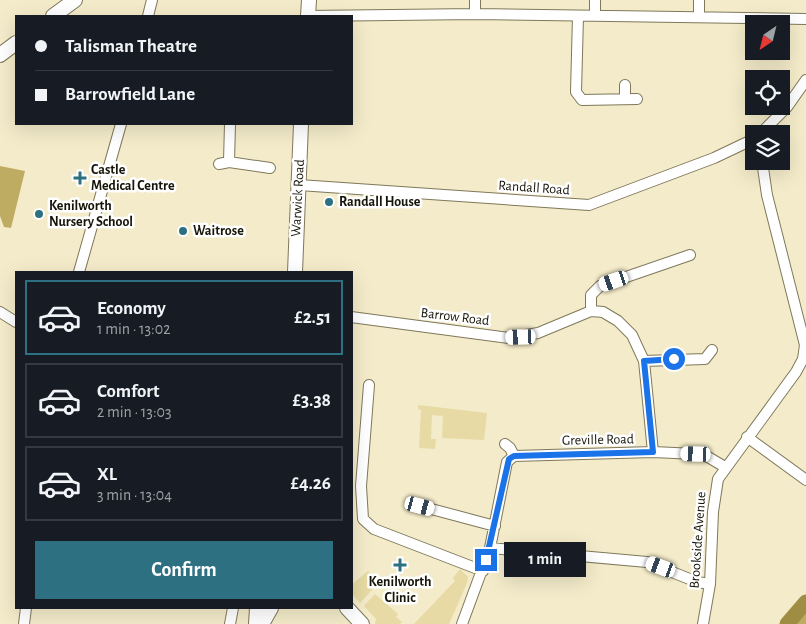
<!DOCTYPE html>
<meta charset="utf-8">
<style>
:root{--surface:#171b24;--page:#242831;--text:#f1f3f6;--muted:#9ea1a6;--line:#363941;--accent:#2d7081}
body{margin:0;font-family:"Alegreya Sans",sans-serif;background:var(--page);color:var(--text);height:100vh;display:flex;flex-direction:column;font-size:19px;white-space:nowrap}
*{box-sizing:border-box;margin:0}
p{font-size:16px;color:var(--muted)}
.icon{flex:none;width:28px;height:28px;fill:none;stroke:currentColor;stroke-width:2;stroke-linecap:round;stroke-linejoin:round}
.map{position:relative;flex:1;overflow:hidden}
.side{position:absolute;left:15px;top:271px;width:338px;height:338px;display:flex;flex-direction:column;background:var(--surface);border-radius:0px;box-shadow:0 5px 20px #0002}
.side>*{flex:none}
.top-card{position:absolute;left:15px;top:15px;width:338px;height:110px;border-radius:0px;box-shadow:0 5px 20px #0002;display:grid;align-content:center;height:110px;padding:0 20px;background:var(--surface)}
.needle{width:32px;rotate:215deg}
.buttons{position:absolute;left:745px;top:15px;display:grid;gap:10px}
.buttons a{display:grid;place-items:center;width:45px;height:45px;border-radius:0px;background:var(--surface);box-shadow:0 5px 20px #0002;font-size:25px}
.end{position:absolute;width:22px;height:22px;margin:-11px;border:6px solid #1a73e8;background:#fff;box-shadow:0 0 0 2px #fff}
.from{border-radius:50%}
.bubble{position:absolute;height:35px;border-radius:0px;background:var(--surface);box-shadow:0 5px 20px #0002;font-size:16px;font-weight:700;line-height:35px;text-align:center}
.car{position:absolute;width:15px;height:30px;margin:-15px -8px;border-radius:6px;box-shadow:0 0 4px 1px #0007;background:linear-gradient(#fff 24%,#345 0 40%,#fff 0 76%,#345 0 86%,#fff 0)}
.top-card b{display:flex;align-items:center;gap:18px;height:48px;font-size:19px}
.top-card b+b{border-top:1px solid var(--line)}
.top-card i{width:12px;height:12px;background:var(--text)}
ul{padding:9px 0 0;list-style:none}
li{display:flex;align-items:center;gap:15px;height:75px;margin:0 10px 8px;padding:0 10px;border:2px solid var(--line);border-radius:0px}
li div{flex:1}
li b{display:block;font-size:19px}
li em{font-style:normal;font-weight:700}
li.selected{border-color:var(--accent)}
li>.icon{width:45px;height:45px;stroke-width:1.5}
.action{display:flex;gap:10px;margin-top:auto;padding:10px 20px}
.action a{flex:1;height:58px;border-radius:0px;background:var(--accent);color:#fff;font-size:20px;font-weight:700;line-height:58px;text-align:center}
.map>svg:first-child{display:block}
.green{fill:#e7daa4}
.forest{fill:#beac62}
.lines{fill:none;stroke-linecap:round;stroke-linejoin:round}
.river{stroke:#9e8d43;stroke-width:15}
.minor-casing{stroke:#7f785a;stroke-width:12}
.major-casing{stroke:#7f785a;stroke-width:16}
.minor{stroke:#fff;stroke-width:10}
.major{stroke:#fff;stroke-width:14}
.route{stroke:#1a73e8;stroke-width:6}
.poi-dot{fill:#2d7081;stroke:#fff;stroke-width:2}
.labels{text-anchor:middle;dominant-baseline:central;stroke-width:5;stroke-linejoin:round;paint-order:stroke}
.poi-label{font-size:14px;font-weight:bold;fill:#171408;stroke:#fff;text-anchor:start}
.street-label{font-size:14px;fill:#171408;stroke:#fff}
</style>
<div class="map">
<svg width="806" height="624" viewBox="0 0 806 624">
<rect width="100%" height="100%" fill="#f3ebc9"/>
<path class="green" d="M 418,405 L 487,413 L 484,440 L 442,438 L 443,416 L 432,415 L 431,439 L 436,439 L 435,449 L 419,448 L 421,410 L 418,409 Z
M 460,569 L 468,577 L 467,583 L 449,624 L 414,624 L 455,581 L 453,578 Z
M 368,571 L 379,582 L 360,603 L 351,593 L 351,585 Z
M 375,594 L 398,614 L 396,617 L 402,622 L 400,624 L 375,624 L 376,619 L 364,606 Z"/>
<path class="forest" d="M 0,166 L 25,171 L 11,228 L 4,227 L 0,216 Z
M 806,601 L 806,624 L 786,624 Z"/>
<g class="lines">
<path class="river" d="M 787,624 L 806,602"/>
<g class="minor-casing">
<path id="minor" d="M 475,0 L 475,14
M 699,0 L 699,16
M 148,16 L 152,0
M 308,16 L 475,14 L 806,19
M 578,16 L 576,92 L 582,100 L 637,99
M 595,16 L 595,0
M 625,99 L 625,85
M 760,134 L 787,107 L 806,80
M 229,162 L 230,124
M 219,164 L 229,162 L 270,168
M 299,185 L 589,205 L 714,158 L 754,139
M 79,272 L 121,124
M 591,311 L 591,295 L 600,286 L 690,255
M 0,312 L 16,322
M 351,317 L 509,338 L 538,333 L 591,311 L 603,312 L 618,321 L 632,335 L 644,361 L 653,452
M 644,361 L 705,359 L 712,350
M 369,385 L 361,486 L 363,519 L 374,529 L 483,571
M 747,437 L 806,480
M 505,444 L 510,448 L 514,456 L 653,452 L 696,454 L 708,457 L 725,467
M 420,506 L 495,526
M 490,548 L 647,562 L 697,582 L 710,584
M 24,624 L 26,608
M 230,624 L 233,608
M 462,624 L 490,548 L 507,462 L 514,456
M 703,624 L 710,584 L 713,512 L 718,479 L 796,372 L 803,359 L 805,345 L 767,195 L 762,161"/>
</g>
<g class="major-casing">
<path id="major" d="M 53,16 L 75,0
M 308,16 L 309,0
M 0,55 L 16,43
M 295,272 L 301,124
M 347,608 L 362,624
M 256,624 L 257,608
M 262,624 L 271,608"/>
</g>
<use href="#minor" class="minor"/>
<use href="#major" class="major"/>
</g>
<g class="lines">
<path class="route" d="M 486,560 L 509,459 L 514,456 L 653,452 L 644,361 L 674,359"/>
</g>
<g class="poi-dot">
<path d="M77.5 170.5h5v5h5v5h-5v5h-5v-5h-5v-5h5z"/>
<circle cx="329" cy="202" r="5"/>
<circle cx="39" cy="214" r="5"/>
<circle cx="183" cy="231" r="5"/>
<path d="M397.5 557.5h5v5h5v5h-5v5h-5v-5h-5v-5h5z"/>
</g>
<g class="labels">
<g class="poi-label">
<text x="91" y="170">Castle<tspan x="91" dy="16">Medical Centre</tspan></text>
<text x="339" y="202">Randall House</text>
<text x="49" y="206">Kenilworth<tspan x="49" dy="16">Nursery School</tspan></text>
<text x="193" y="231">Waitrose</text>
<text x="400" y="582" text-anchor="middle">Kenilworth<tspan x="400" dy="16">Clinic</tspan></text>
</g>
<g class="street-label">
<text transform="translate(534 188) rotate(4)">Randall Road</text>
<text transform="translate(298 198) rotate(-87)">Warwick Road</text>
<text transform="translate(455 317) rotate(7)">Barrow Road</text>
<text transform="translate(598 440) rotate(-1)">Greville Road</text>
<text transform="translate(698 540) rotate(-86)">Brookside Avenue</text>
</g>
</g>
</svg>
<div class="buttons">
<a><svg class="needle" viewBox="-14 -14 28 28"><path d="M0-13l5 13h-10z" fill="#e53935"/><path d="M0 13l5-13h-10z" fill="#9ea1a6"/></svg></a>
<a><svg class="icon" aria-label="locate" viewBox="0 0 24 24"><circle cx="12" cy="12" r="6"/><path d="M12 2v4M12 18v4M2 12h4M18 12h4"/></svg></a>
<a><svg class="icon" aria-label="layers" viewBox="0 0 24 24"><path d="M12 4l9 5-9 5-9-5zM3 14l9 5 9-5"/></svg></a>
</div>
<i class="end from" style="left:674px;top:359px"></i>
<i class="end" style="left:486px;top:560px"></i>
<div class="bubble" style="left:504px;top:542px;width:82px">1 min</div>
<i class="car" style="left:614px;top:281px;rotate:251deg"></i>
<i class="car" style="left:521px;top:337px;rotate:268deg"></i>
<i class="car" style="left:696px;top:454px;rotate:272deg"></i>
<i class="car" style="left:420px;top:506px;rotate:105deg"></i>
<i class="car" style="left:661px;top:567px;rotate:290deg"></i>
<div class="top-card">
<b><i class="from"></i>Talisman Theatre</b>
<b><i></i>Barrowfield Lane</b>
</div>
<section class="side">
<ul>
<li class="selected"><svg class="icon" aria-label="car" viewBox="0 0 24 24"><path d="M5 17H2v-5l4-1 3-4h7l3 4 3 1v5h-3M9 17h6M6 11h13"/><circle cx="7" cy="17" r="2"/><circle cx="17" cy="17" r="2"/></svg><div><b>Economy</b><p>1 min · 13:02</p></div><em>£2.51</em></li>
<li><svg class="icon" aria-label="car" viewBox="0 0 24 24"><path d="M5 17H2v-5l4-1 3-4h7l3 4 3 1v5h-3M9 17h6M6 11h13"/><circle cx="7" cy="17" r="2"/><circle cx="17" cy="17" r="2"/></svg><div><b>Comfort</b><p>2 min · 13:03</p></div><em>£3.38</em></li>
<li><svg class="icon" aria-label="car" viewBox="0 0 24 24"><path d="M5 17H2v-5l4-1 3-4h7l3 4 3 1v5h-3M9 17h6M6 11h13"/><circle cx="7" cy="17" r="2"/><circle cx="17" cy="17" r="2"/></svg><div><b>XL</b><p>3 min · 13:04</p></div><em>£4.26</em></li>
</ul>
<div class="action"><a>Confirm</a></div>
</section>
</div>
